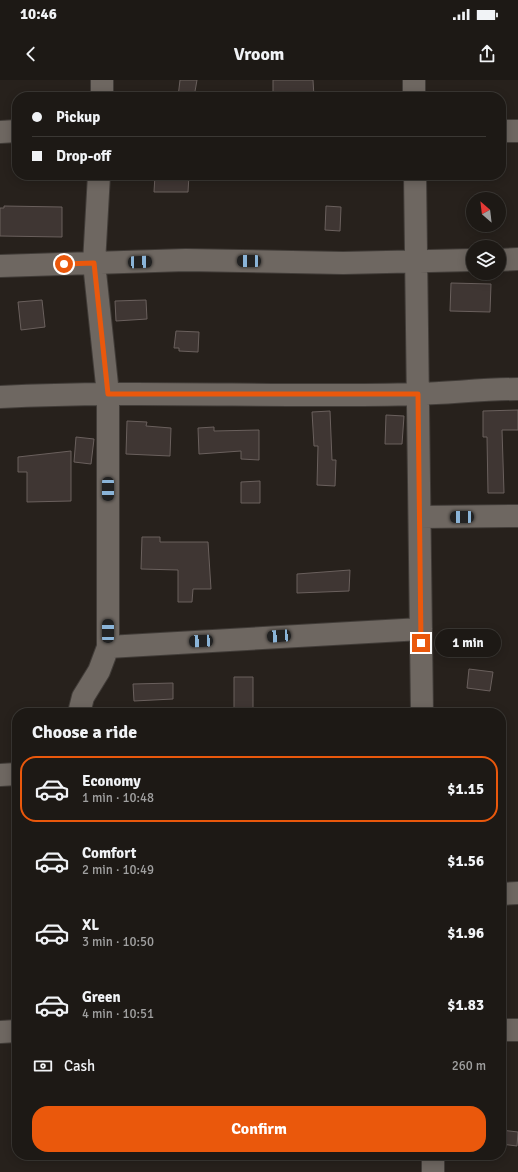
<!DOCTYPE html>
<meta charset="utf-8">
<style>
:root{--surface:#1d1915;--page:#25221e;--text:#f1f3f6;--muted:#a0a0a0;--line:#3b3834;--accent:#ea580c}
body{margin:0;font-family:Signika,sans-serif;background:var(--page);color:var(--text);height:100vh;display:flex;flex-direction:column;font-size:15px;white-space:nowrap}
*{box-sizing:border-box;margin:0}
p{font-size:13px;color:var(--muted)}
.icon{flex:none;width:22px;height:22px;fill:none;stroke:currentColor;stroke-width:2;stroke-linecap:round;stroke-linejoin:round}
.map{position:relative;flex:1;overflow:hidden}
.details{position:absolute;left:12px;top:628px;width:494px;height:452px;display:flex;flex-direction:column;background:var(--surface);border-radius:16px;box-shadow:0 2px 10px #0003,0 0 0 1px var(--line)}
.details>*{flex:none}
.guide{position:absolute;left:12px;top:12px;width:494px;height:88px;border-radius:16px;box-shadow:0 2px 10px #0003,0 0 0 1px var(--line);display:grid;align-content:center;height:88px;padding:0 20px;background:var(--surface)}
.needle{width:26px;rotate:332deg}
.tools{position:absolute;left:466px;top:112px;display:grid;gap:8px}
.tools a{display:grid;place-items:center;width:40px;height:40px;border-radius:50%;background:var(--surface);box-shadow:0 2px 10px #0003,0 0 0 1px var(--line);font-size:20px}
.end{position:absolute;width:18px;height:18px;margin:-9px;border:5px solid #ea580c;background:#fff;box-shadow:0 0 0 2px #fff}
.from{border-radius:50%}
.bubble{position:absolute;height:28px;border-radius:14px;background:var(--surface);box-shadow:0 2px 10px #0003,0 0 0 1px var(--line);font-size:13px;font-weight:700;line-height:28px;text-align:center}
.car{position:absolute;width:12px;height:24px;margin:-12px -6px;border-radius:5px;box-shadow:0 0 3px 1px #0007;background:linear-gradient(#222 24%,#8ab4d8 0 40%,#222 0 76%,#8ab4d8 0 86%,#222 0)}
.guide b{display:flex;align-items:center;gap:14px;height:38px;font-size:15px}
.guide b+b{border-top:1px solid var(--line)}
.guide i{width:10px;height:10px;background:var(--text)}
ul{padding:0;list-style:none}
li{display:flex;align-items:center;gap:12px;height:66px;margin:0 8px 6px;padding:0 12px;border:2px solid transparent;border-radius:16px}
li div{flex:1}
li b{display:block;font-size:15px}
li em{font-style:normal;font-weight:700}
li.selected{border-color:var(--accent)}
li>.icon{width:36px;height:36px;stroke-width:1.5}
h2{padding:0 20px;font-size:18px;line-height:48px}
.pay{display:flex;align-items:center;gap:10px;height:44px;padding:0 20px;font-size:15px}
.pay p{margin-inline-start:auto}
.action{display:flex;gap:8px;margin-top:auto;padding:8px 20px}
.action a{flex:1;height:46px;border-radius:16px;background:var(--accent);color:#fff;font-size:16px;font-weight:700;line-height:46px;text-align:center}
.status{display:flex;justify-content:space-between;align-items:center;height:28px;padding:0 20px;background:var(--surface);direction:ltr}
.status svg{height:11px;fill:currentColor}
header{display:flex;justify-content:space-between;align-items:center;height:52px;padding:0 20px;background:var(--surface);font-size:18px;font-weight:700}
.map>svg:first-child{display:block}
.building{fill:#3f3633;stroke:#6a605d}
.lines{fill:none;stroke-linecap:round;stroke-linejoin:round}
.minor-casing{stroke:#413c38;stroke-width:24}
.minor{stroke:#6e6761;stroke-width:22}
.route{stroke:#ea580c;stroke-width:5}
</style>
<div class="status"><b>10:46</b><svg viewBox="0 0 49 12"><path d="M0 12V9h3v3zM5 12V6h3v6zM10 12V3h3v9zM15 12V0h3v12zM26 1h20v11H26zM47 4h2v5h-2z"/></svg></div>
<header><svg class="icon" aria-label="back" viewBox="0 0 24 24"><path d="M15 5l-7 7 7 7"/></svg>Vroom<svg class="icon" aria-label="share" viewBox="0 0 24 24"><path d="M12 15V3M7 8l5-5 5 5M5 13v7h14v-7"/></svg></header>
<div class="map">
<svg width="518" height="1092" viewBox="0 0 518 1092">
<rect width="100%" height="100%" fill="#27211c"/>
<path class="building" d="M 180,0 L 197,0 L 194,17 L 178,17 Z
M 273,0 L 313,0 L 314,17 L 273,17 Z
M 155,95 L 189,95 L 188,112 L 154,112 Z
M 4,126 L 62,127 L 62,157 L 0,156 L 0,128 L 4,128 Z
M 326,126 L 341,127 L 340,151 L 325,150 Z
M 451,203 L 491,204 L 490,232 L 450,231 Z
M 42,220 L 45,247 L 21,250 L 18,222 Z
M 146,220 L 147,239 L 116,241 L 115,221 Z
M 176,251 L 199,252 L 198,272 L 179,271 L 179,268 L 174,268 Z
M 518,330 L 518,350 L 502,350 L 504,413 L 488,413 L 487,357 L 483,357 L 483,331 Z
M 330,331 L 332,380 L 336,380 L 335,406 L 317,405 L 318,366 L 314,366 L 312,332 Z
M 386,335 L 404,336 L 402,364 L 385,364 Z
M 127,341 L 147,342 L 146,346 L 171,348 L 170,376 L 126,374 Z
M 214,347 L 214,351 L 259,350 L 259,380 L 241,379 L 241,371 L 199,374 L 198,348 Z
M 76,357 L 94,359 L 91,384 L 74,382 Z
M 71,371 L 71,421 L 27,422 L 27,392 L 18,392 L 18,377 Z
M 260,401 L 260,423 L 241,423 L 241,402 Z
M 142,457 L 160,457 L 160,462 L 208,462 L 211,509 L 193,509 L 192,522 L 178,522 L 178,490 L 141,489 Z
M 350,490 L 349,511 L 297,513 L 297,494 Z
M 469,589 L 493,592 L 490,611 L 467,608 Z
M 234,597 L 253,597 L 253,633 L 234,633 Z
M 173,603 L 173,619 L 134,621 L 133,604 Z
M 501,1050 L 518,1052 L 517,1066 L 501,1064 Z"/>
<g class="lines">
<g class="minor-casing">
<path id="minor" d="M 414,0 L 414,17
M 102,17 L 102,0
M 501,51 L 518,51
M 0,52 L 17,51
M 415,95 L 422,633
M 499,180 L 518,179
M 0,186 L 186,180 L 343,183 L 473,180
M 0,317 C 139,310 279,318 418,314 C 451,313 485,309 518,309
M 420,437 L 518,436
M 108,567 L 421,549
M 79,633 L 83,617 L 99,591 L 108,567 L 108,314 L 94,183 L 99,95
M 0,695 L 17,694
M 501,814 L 518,813
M 501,950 L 518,950
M 0,952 L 17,951
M 433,1092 L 433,1075"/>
</g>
<use href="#minor" class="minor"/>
</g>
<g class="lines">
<path class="route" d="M 64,184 L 94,183 L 108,314 L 418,314 L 421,563"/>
</g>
</svg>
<div class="tools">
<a><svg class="needle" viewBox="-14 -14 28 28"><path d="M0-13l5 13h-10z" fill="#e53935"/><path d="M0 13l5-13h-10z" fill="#a0a0a0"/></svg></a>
<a><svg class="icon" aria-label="layers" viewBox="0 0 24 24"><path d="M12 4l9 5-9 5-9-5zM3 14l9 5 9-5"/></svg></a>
</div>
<i class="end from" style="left:64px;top:184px"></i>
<i class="end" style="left:421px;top:563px"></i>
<div class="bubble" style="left:435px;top:549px;width:66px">1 min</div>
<i class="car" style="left:249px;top:181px;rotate:271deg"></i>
<i class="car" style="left:140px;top:182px;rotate:88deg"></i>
<i class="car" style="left:108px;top:409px;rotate:180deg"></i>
<i class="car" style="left:462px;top:437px;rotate:269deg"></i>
<i class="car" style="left:108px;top:551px;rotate:0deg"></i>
<i class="car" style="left:279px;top:556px;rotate:266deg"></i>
<i class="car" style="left:201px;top:561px;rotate:267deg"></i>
<div class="guide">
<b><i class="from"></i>Pickup</b>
<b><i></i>Drop-off</b>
</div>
<section class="details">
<h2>Choose a ride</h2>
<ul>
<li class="selected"><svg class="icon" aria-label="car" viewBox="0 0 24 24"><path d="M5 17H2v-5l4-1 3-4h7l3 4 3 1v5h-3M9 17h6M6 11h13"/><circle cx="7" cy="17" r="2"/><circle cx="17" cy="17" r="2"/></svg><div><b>Economy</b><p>1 min · 10:48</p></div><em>$1.15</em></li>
<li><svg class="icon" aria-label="car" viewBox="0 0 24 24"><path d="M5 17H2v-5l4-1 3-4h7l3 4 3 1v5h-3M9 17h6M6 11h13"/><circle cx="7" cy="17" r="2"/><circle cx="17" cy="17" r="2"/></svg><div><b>Comfort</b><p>2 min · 10:49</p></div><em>$1.56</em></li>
<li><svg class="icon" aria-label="car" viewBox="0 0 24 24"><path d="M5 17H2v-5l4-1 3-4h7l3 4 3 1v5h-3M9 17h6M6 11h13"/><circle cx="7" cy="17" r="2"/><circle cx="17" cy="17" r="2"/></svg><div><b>XL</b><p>3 min · 10:50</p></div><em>$1.96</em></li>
<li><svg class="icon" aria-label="car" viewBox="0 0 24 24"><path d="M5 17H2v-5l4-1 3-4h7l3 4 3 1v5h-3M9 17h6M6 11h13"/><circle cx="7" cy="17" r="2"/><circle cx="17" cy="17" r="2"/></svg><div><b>Green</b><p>4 min · 10:51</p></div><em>$1.83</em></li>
</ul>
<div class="pay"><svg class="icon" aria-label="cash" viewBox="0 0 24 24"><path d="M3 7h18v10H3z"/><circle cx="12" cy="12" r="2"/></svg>Cash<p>260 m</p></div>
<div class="action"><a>Confirm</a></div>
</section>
</div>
